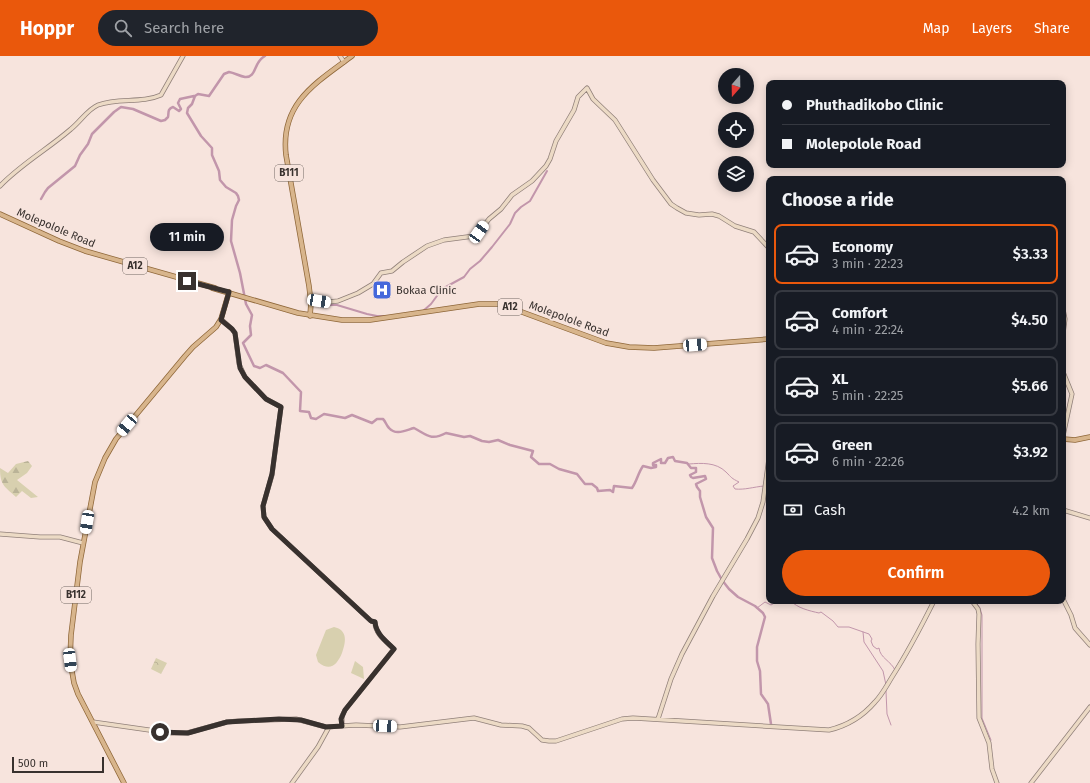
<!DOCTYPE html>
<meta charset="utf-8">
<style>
:root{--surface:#171b24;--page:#20242c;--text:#f1f3f6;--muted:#9ea1a6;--line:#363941;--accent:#ea580c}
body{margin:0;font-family:"Fira Sans",sans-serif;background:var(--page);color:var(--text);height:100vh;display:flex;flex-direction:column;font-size:15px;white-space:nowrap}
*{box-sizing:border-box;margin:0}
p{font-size:13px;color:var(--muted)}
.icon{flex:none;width:22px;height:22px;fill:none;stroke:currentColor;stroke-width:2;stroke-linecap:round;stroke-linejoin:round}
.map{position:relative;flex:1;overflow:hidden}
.sheet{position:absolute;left:766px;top:120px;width:300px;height:428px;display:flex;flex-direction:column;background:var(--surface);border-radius:8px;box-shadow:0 2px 10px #0003}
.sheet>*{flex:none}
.guide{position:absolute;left:766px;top:24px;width:300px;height:88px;border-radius:8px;box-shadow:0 2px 10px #0003;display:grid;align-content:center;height:88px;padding:0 16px;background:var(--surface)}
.needle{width:26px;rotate:200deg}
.controls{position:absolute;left:718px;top:12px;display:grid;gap:8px}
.controls a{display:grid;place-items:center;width:36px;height:36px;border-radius:50%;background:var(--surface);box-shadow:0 2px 10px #0003;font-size:20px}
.scale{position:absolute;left:12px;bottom:10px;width:92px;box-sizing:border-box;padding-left:4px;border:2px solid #38312e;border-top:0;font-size:11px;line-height:14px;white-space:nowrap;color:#38312e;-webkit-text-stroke:3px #f7e4dd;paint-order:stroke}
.end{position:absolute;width:18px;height:18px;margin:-9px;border:5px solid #38312e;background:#fff;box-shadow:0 0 0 2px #fff}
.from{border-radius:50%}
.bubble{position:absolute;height:28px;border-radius:14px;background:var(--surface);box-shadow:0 2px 10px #0003;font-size:13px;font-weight:600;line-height:28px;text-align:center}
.car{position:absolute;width:12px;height:24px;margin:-12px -6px;border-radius:5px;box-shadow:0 0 3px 1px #0007;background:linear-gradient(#fff 24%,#345 0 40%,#fff 0 76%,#345 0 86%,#fff 0)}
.guide b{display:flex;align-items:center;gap:14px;height:38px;font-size:15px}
.guide b+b{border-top:1px solid var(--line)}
.guide i{width:10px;height:10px;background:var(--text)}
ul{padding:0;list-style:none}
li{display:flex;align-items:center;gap:12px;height:60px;margin:0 8px 6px;padding:0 8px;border:2px solid var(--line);border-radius:8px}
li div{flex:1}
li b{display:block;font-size:15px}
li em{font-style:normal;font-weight:600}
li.selected{border-color:var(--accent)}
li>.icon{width:36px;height:36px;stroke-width:1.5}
h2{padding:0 16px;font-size:18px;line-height:48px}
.pay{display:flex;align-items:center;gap:10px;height:44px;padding:0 16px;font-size:15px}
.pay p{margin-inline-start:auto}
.cta{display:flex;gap:8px;margin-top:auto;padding:8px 16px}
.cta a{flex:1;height:46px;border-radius:24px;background:var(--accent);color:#fff;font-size:16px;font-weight:600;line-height:46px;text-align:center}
header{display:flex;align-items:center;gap:24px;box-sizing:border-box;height:56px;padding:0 20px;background:var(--accent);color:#fff}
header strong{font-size:19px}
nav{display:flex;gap:22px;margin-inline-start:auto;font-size:14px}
.search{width:280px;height:36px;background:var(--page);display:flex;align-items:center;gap:10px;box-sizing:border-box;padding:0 14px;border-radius:22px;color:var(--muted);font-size:15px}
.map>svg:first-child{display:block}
.forest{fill:url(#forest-firs)}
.park{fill:url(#park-crowns)}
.garden{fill:#d8d0af}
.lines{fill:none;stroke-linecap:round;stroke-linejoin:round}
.stream{stroke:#c296ab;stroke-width:1}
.canal{stroke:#c296ab;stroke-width:2}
.river{stroke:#c296ab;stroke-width:2.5}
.secondary-casing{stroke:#91807a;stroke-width:5}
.primary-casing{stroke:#8f6739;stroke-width:5.5}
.secondary{stroke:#ecdac5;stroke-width:3.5}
.primary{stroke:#d8b58c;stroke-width:4}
.route{stroke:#38312e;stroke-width:5}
.labels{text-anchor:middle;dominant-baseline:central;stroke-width:3.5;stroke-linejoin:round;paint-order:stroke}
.shield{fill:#f7e4dd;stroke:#716762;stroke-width:1}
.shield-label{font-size:10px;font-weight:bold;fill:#38312e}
.street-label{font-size:11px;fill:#38312e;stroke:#f7e4dd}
.poi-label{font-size:11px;fill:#38312e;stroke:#f7e4dd;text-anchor:start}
</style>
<header>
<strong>Hoppr</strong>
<div class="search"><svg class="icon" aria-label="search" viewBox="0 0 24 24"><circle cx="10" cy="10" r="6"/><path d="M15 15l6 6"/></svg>Search here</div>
<nav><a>Map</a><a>Layers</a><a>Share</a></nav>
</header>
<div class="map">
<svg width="1090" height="727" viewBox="0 0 1090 727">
<defs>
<pattern id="forest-firs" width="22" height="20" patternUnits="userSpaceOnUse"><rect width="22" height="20" fill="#d8d0af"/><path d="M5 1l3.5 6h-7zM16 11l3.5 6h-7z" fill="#bab397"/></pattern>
<pattern id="park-crowns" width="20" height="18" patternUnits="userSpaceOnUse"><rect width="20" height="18" fill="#d8d0af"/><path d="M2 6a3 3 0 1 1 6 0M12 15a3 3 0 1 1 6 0" fill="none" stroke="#bab397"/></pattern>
</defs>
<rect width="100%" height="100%" fill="#f7e4dd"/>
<path class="forest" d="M 28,405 L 32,410 L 27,417 L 17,424 L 38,441 L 31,442 L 22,435 L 16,441 C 4,430 0,429 0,412 L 8,417 L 16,408 Z"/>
<path class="park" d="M 156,602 L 167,607 L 161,618 L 151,613 Z"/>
<path class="garden" d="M 334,571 C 348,574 346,586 342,597 C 337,609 330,616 318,606 L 316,599 L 326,574 Z
M 355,605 L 363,611 L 364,623 L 351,617 Z"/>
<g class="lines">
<path class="stream" d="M 687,407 L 689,408 C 701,407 716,406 726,416 C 732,422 731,422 739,426 L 733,430 L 735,433 C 745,434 753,431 764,430
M 791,545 C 797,552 810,555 819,557 L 821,556 L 833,565 L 838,571 L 849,571 L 869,578 L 872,583 L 871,585 L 873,590 L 877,593 L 879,592 C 880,602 891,605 895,614
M 975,545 L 980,552 L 982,559 L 982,662 L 991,684
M 757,552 L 765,546 L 771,549 L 778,545
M 863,576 L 864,586 L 883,615 L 886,629
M 886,635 L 887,658 L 891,669"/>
<path class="canal" d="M 313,248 L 317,247 L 329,249 L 337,249 L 367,258 L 377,260 L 389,260
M 423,255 L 431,248 L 442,233 L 464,221 L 470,213 L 480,205 L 492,191 L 510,168 L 515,157 L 521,151 L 530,145 L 547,115"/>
<path class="river" d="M 265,0 C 253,6 257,22 245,21 C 239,20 235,17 229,16 L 224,18 L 209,40 L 198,38 L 195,40 L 192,48 L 188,52 L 187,57 L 201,80 L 212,92 L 212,99 L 219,115 L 220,124 L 226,131 L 236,137 L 238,140 L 239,144 L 236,150 L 232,164 L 231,185 L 240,217 L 246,248 L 252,259 L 250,270 L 251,279 L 243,287 L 254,310 L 260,312 L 266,309 L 283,317 L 301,336 L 300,355 L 309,356 L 311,362 L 316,363 L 324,358 L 345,362 L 352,359 L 372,367 L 377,363 L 383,363 C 386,366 386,369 389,372 C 396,380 406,374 414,372 C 427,379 431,385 446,377 L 464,381 L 470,380 L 482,385 L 489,386 L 498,384 L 510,389 L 533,395 L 531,401 L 539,408 L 550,408 L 559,413 L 577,418 L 585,428 L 592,428 L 597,432 L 598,435 L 610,434 L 613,436 L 614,430 L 632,432 C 637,425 638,417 643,410 L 651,412 L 656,411 L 656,409 L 653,409 L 653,407 L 661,403 L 661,407 L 665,407 L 668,402 L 673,401 L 675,405 L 687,407 L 691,412 L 696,412 L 696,416 L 690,419 L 691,421 L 693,422 L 705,420 L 706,423 L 696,428 L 697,431 L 700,435 L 700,441 L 706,461 L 713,472 L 712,502 L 717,515 L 722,524 L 729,533 L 738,541 L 755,550 L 763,557 L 765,561 L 757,591 L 757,605 L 760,615 L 761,638 L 768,648 L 771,668
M 41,143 L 45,136 L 48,132 L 75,110 L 80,99 L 88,88 L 92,78 L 114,56 L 121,51 L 133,53 L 161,65 L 165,64 L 168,61 C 169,57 167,53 173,51 L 179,55 L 181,53 L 178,47 L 180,43 L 194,40"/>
<g class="secondary-casing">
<path id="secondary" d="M 340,0 L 344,6
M 0,130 C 21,108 48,93 71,73 C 80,66 88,53 98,49 C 119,41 141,48 161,39 L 183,0
M 311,243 L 328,246 L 338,245 L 358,237 L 373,228 L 381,217 L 392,215 L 403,206 L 427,190 L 444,184 L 474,180 L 479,176 L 489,163 L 501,153 L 512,139 L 532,125 L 546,110 L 550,103 L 556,85 L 574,54 L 578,41 L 587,32 L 593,43 L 615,64 L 653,124 L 671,148 L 677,152 L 686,157 L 699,159 L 712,158 L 719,160 L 735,170 L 754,176 L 769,192
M 1063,253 L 1065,263 L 1063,278
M 221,263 L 232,273 L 235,277 L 239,308 L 245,321 L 266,343 L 281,351 L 272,419 L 263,450 L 264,461 L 272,473 L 371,565 L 375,566 C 375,578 386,585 394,593 L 345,654 L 342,660 L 342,670
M 1063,316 L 1072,338 L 1063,380
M 1063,454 L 1090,462
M 0,478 L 40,481 L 60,481 L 83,487
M 1063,543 L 1071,559 L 1075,572 L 1090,589
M 972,545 L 978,553 L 979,558 L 978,588 L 979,662 L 989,687 L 992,713 L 997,727
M 658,663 L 671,623 L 682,598 L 713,540 L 747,483 L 758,462 L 763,446 L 769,402
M 93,666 L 170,677 L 187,677 L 227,666 L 238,665 L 296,663 L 326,671 L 356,669 L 400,671 L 474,662 L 501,669 L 522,670 L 529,672 L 542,684 L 549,685 L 556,685 L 622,663 L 633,662 L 829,674 C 846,670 863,660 875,646 C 882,639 887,629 892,621 C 908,596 921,571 934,545
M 292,727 L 318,691 L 329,671
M 1031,727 L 1090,651"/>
</g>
<g class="primary-casing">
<path id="primary" d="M 0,158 L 59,185 L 85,195 L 215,232
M 212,232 L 298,257 L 342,264 L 370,264 L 479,248 L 500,248 L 606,287 L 629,291 L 654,292 L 769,283
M 310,260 L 311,247 L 309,230 L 286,99 C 280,47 316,27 352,0
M 1063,383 L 1075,384 L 1090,381
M 124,727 L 78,638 L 74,627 L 70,604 L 71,579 L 80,506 L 95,426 L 105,402 L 116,383 L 185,300 L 193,291 L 216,271 L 221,263 L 229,236"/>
</g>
<use href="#secondary" class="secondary"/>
<use href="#primary" class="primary"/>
</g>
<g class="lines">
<path class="route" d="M 160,676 L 188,677 L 227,666 L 279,663 L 301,664 L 326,671 L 342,670 L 341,663 L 345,654 L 394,593 C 386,585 376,578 375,566 L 371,565 L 272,473 L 264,461 L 263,450 L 272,418 L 281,351 L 266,343 L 245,321 L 240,312 L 235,277 L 232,273 L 221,264 L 229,236 L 187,225"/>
</g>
<defs>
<g id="hospital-square" transform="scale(1)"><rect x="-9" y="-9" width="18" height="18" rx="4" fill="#4568db" stroke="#f7e4dd"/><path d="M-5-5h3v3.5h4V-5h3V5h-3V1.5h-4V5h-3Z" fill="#fff"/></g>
</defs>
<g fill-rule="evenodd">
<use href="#hospital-square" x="382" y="234"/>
</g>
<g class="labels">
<g class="shield">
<rect x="275" y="109" width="28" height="16" rx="3"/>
<rect x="123" y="202" width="24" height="16" rx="3"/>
<rect x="498" y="243" width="24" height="16" rx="3"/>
<rect x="61" y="531" width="30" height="16" rx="3"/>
</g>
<g class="shield-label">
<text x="289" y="117">B111</text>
<text x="135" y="210">A12</text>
<text x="510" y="251">A12</text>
<text x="76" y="539">B112</text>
</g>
<g class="street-label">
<text transform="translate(56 172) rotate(23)">Molepolole Road</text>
<text transform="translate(569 263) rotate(20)">Molepolole Road</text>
</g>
<g class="poi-label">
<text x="396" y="234">Bokaa Clinic</text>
</g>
</g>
</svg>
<div class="controls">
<a><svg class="needle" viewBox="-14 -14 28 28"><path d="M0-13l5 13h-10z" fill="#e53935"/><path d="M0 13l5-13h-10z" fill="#9ea1a6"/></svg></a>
<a><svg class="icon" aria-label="locate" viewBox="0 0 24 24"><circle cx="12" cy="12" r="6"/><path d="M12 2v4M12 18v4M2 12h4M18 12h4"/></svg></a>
<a><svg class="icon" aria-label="layers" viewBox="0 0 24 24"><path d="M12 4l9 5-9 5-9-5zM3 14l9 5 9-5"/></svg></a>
</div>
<div class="scale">500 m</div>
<i class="end from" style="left:160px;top:676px"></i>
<i class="end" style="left:187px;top:225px"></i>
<div class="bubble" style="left:150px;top:167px;width:74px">11 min</div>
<i class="car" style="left:479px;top:176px;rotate:35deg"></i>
<i class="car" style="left:319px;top:245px;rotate:99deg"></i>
<i class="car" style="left:695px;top:289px;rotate:86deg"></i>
<i class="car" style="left:127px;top:369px;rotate:220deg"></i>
<i class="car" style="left:87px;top:466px;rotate:189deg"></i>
<i class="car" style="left:70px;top:604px;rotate:173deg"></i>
<i class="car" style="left:385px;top:670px;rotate:93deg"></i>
<div class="guide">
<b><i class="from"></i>Phuthadikobo Clinic</b>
<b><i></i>Molepolole Road</b>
</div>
<section class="sheet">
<h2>Choose a ride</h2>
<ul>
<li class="selected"><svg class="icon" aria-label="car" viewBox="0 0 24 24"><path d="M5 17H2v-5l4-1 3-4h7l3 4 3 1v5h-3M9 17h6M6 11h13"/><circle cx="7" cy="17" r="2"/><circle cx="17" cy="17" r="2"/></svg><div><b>Economy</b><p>3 min · 22:23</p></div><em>$3.33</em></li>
<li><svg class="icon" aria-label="car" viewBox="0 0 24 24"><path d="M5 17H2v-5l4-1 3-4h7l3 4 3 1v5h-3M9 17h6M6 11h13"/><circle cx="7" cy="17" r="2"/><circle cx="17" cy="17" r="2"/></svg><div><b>Comfort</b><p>4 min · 22:24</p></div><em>$4.50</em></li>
<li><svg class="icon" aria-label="car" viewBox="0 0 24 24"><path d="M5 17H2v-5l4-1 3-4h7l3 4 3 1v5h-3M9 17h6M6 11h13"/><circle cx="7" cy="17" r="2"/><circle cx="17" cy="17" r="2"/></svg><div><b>XL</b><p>5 min · 22:25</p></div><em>$5.66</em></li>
<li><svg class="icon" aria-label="car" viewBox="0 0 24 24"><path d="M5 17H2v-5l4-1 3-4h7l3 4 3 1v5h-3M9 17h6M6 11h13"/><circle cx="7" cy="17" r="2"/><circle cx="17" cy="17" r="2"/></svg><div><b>Green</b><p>6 min · 22:26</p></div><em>$3.92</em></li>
</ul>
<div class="pay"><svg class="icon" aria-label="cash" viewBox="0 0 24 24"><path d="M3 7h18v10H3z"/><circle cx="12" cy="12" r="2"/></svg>Cash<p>4.2 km</p></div>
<div class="cta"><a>Confirm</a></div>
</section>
</div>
